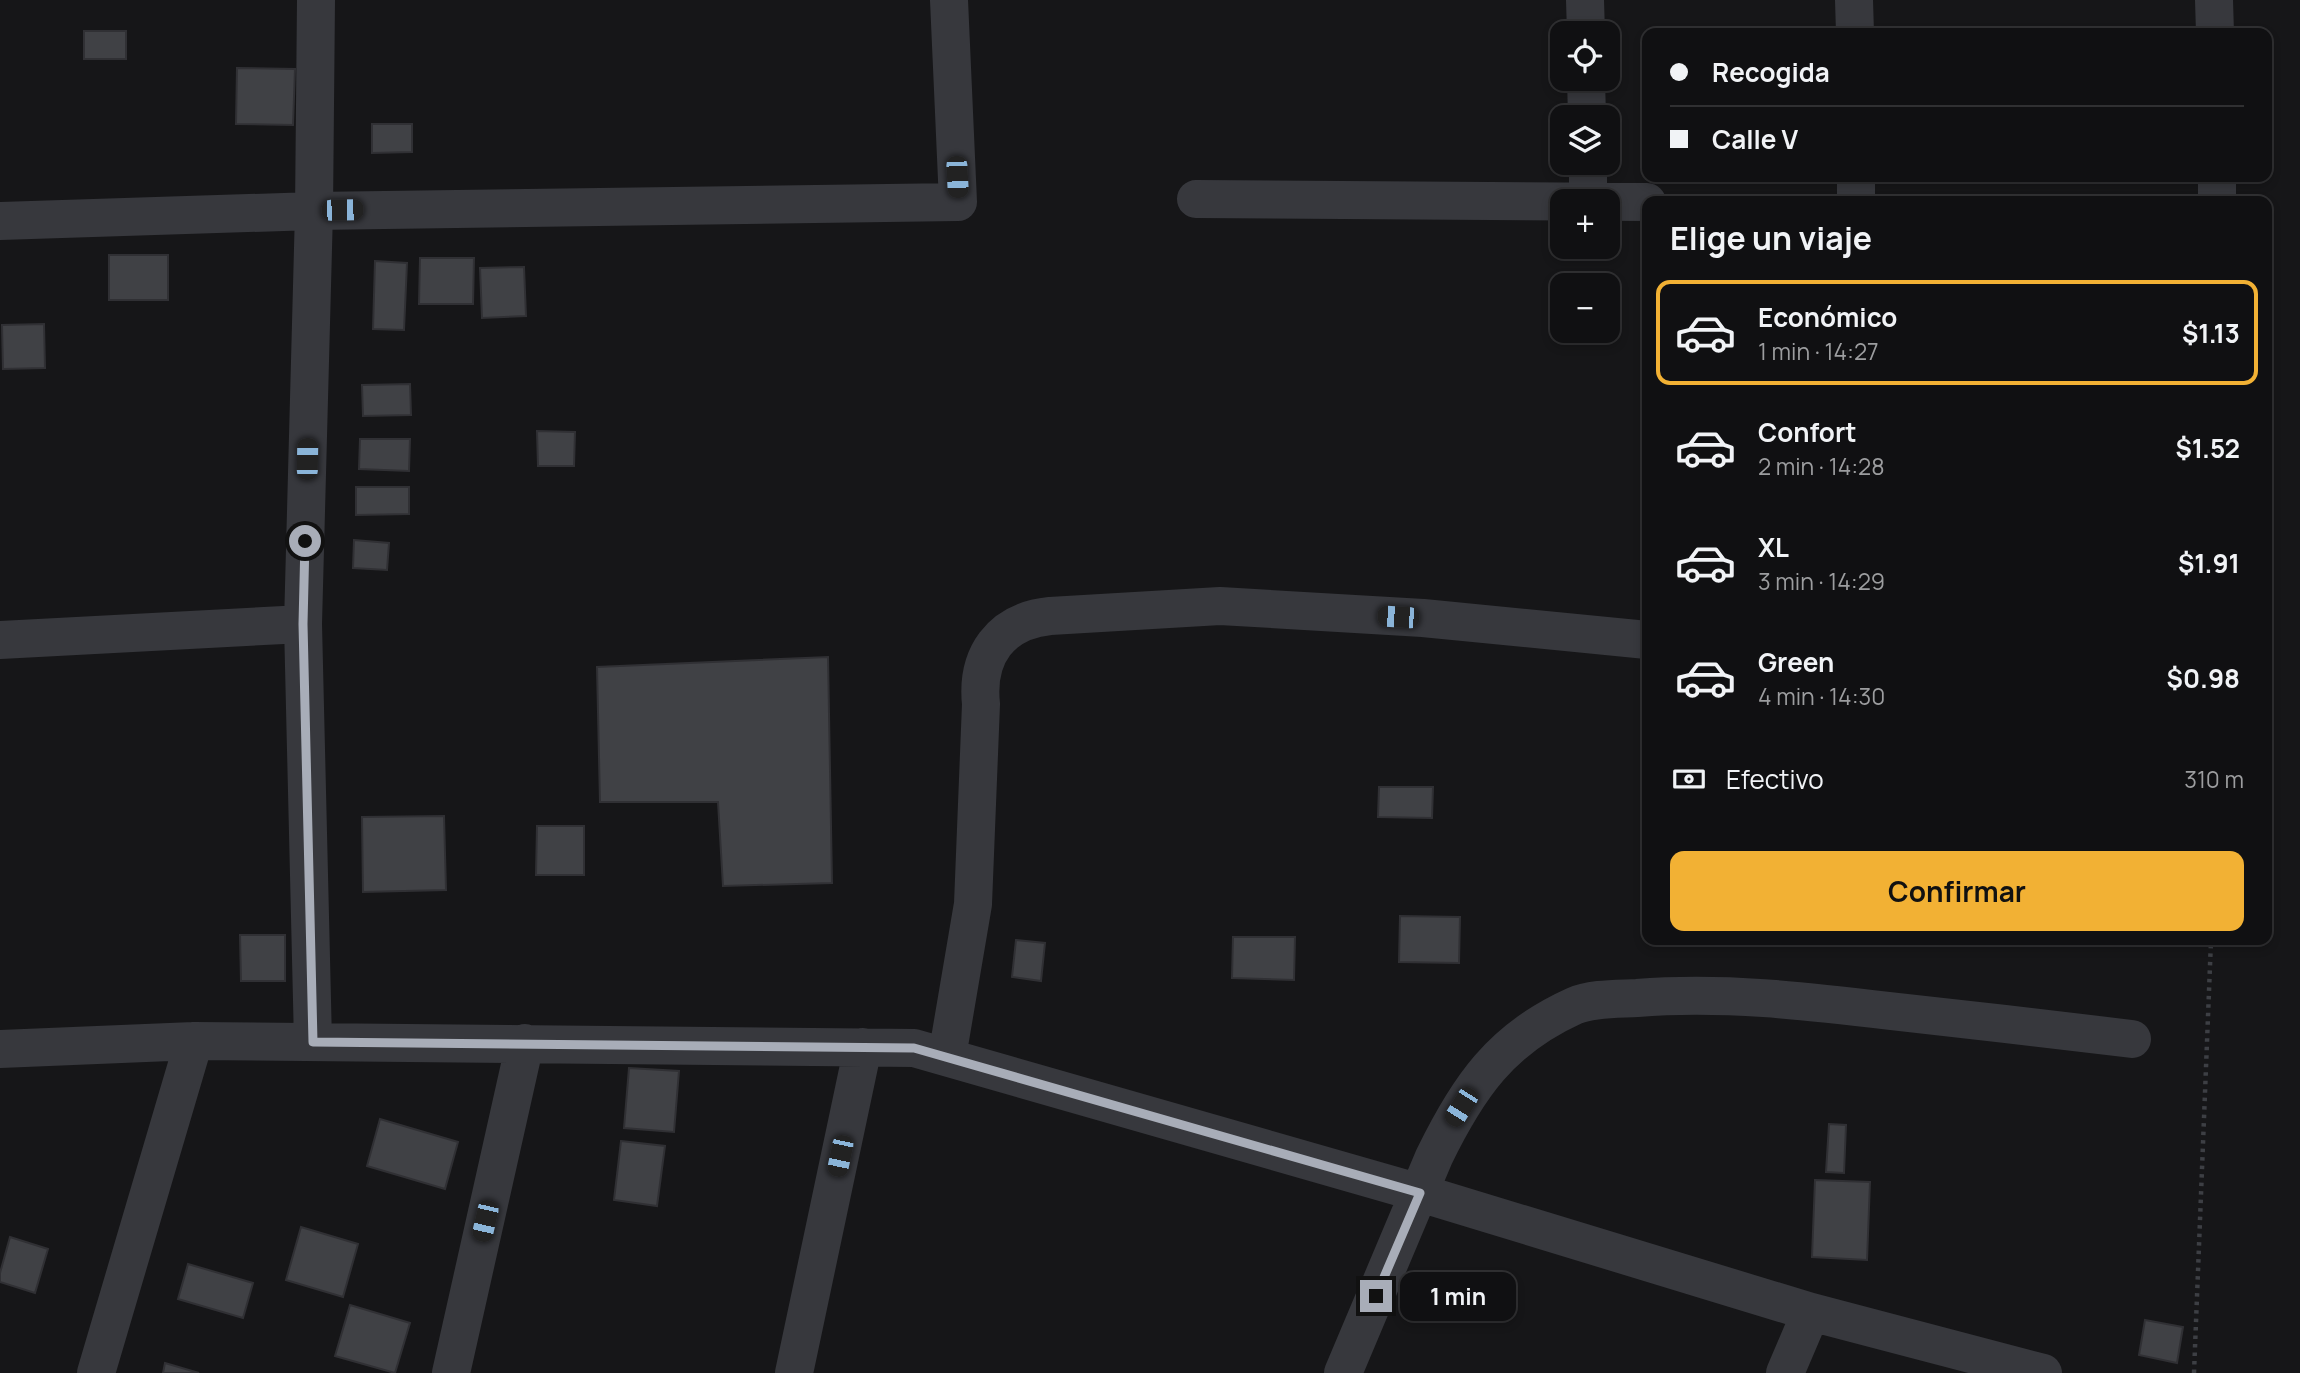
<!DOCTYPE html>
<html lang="es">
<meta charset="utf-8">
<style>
:root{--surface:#101012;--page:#19191b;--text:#f1f3f6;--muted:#9c9d9f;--line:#303032;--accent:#f2b134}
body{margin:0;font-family:Manrope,sans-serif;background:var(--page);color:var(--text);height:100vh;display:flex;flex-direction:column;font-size:26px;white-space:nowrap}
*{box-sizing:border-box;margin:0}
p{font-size:23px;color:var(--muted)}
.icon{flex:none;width:38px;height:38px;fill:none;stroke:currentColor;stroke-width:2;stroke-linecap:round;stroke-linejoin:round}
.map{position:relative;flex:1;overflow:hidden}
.panel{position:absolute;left:1642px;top:196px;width:630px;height:749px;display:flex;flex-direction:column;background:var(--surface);border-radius:14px;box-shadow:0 4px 10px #0003,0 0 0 2px var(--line)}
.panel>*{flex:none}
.hud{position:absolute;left:1642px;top:28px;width:630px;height:154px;border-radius:14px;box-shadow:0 4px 10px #0003,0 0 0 2px var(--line);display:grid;align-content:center;height:154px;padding:0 28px;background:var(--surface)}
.tools{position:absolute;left:1550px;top:21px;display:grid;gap:14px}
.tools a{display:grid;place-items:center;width:70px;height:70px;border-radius:14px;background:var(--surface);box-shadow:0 4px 10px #0003,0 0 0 2px var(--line);font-size:35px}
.end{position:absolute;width:32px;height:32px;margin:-16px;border:9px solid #a8adb8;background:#111;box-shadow:0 0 0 4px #111}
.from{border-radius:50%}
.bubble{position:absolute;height:49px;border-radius:14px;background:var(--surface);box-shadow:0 4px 10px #0003,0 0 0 2px var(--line);font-size:23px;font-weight:700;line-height:49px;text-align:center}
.car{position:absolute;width:21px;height:42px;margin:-21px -10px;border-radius:9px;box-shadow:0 0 5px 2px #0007;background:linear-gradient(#222 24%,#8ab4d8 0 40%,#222 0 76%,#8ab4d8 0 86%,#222 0)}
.hud b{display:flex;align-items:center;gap:24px;height:66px;font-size:26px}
.hud b+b{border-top:2px solid var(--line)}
.hud i{width:18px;height:18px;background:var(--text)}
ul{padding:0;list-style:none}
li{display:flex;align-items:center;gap:21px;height:105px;margin:0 14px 10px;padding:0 14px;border:4px solid transparent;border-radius:14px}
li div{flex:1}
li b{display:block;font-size:26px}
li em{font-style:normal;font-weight:700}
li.active{border-color:var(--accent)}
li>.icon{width:63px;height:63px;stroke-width:1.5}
h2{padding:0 28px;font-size:32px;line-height:84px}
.pay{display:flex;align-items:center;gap:18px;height:77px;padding:0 28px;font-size:26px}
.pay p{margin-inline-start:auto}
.cta{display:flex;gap:14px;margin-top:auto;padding:14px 28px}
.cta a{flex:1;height:80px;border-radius:14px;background:var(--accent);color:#111;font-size:28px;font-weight:700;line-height:80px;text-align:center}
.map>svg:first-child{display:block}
.building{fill:#404145;stroke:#303034;stroke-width:2}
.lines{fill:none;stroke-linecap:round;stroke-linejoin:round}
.path{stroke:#3d3f44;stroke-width:4.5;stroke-dasharray:3.5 5;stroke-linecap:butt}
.minor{stroke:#37383d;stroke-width:38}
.route{stroke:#a8adb8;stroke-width:9}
</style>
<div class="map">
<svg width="2300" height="1373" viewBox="0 0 2300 1373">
<rect width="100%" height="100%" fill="#161618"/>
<path class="building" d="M 84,31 L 126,31 L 126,59 L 84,59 Z
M 237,68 L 295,69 L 293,125 L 236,124 Z
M 372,124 L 412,124 L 412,152 L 372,153 Z
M 109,255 L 168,255 L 168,300 L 109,300 Z
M 420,258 L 474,258 L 473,304 L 419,304 Z
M 375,261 L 407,263 L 404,330 L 373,329 Z
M 524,267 L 526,316 L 482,318 L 480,268 Z
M 44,324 L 45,368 L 3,369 L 2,325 Z
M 410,384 L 411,415 L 363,416 L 362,385 Z
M 537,431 L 575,432 L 574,466 L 538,466 Z
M 360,439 L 410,439 L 409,471 L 359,469 Z
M 356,487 L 409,487 L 409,514 L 356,515 Z
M 354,540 L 389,543 L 387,570 L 353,568 Z
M 828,657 L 832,883 L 723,886 L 718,802 L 600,802 L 597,667 Z
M 1379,787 L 1433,787 L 1432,818 L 1378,817 Z
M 444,816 L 446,890 L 363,892 L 362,817 Z
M 537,826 L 584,826 L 584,875 L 536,875 Z
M 1400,916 L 1460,917 L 1459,963 L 1399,962 Z
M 240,935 L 285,935 L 285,981 L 241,981 Z
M 1233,937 L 1295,937 L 1294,980 L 1232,978 Z
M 1016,940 L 1045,943 L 1041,981 L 1012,977 Z
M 629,1068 L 679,1071 L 674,1132 L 624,1128 Z
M 380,1119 L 458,1142 L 445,1189 L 367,1166 Z
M 1829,1124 L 1846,1125 L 1844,1173 L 1826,1172 Z
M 621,1141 L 665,1146 L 657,1206 L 614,1200 Z
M 1815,1180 L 1870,1182 L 1867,1260 L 1812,1257 Z
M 301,1227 L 358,1244 L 343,1297 L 286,1280 Z
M 10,1237 L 48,1249 L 35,1293 L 0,1282 L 0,1273 Z
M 188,1264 L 253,1283 L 243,1318 L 178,1299 Z
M 350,1305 L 410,1323 L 395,1373 L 335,1356 Z
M 2145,1320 L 2183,1327 L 2177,1363 L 2139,1355 Z
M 165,1363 L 199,1373 L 163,1373 Z"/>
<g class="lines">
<path class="path" d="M 2194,1373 L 2211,940"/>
<path class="minor" d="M 1585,0 L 1586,33
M 1854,0 L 1855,33
M 2214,0 L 2215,33
M 1586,79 L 1587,117
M 1588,163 L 1588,201
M 1856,177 L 1856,201
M 2217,177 L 2217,201
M 1196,199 L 1647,202
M 0,221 L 314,211 L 958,202 L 949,0
M 0,640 L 303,624
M 313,1042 L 303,624 L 314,211 L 316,0
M 0,1049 L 194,1041 L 914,1048 L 1420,1193 L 1811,1312 L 2043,1373
M 947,1057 L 973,904 L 981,704 C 976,656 1000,621 1050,616 L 1220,606 L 1423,618 L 1647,640
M 96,1373 L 194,1041
M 451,1373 L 525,1043
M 794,1373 L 863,1047
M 1343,1373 L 1434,1157 C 1468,1087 1501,1039 1574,1006 C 1592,998 1618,999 1637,998 C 1722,991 1806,1001 1890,1011 C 1971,1020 2051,1029 2132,1039
M 1785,1373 L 1811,1312"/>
</g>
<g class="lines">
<path class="route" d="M 305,541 L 303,624 L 313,1042 L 914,1048 L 1420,1193 L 1376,1296"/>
</g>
</svg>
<div class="tools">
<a><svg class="icon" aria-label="locate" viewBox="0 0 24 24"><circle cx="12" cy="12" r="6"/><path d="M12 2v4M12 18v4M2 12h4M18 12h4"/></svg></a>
<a><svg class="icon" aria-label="layers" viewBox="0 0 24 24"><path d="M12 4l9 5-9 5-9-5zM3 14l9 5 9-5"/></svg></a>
<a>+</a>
<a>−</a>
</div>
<i class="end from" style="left:305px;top:541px"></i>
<i class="end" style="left:1376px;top:1296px"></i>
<div class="bubble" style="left:1400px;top:1272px;width:116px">1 min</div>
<i class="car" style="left:957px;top:177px;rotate:177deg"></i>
<i class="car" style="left:342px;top:210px;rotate:89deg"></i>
<i class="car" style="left:307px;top:459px;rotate:1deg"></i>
<i class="car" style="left:1398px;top:617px;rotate:274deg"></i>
<i class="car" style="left:1461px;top:1107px;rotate:212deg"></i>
<i class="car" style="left:840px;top:1156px;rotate:192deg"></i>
<i class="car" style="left:485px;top:1221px;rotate:193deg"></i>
<div class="hud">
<b><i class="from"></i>Recogida</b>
<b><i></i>Calle V</b>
</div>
<section class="panel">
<h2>Elige un viaje</h2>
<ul>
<li class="active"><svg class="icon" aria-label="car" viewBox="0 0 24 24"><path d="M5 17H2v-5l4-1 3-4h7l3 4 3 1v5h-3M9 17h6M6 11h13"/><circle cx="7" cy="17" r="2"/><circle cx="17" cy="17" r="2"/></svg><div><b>Económico</b><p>1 min · 14:27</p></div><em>$1.13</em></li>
<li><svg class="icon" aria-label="car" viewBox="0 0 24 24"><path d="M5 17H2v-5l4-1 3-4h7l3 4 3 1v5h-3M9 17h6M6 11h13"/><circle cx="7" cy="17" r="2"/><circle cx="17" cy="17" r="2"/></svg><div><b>Confort</b><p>2 min · 14:28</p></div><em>$1.52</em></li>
<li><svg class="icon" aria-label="car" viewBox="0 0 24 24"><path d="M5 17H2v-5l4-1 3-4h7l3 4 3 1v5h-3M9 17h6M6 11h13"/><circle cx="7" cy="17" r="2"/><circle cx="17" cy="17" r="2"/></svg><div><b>XL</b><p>3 min · 14:29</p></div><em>$1.91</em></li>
<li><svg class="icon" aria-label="car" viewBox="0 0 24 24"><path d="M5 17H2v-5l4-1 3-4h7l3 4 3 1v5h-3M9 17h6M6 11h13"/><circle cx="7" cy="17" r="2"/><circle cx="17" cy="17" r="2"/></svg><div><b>Green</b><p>4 min · 14:30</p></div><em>$0.98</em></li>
</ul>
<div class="pay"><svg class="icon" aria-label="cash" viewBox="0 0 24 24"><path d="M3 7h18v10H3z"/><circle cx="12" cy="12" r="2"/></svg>Efectivo<p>310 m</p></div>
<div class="cta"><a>Confirmar</a></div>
</section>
</div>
